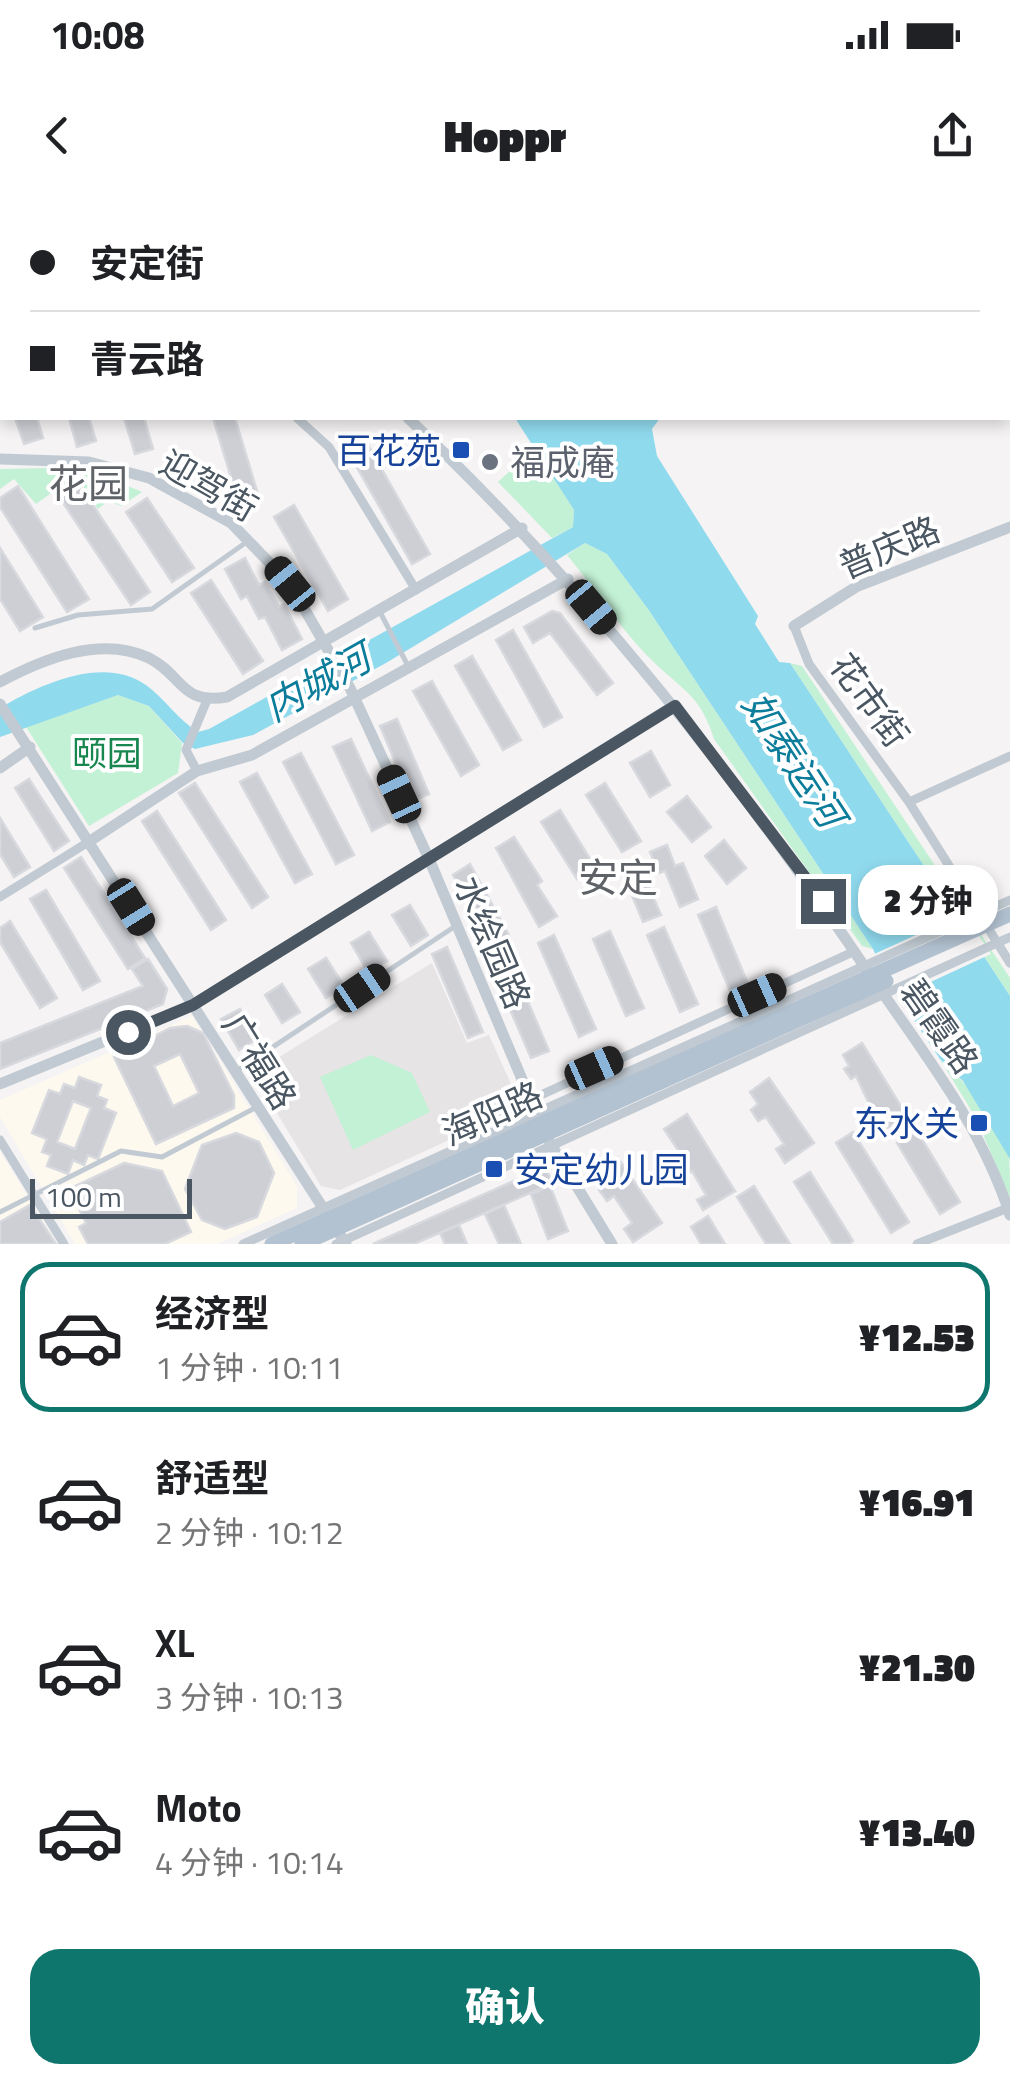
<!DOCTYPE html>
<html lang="zh">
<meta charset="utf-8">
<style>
:root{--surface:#fff;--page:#f2f2f2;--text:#202124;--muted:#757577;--line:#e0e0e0;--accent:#0f766e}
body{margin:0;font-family:"Titillium Web","Noto Sans SC",sans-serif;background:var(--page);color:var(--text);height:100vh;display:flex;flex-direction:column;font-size:38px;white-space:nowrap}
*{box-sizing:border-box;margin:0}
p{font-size:32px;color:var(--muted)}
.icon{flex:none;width:55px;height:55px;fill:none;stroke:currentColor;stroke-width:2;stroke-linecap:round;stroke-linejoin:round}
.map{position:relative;height:1044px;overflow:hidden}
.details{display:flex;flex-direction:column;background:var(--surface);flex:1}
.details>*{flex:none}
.banner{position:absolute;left:0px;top:0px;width:1010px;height:220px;box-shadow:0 5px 15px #0003;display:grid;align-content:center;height:220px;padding:0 30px;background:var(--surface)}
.scale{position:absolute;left:30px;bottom:25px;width:162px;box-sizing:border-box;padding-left:10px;border:5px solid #4a5661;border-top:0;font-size:28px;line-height:35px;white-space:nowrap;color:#4a5661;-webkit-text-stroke:8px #fff;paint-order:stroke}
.end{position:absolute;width:45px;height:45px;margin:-22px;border:12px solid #4a5661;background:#fff;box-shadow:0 0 0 5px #fff}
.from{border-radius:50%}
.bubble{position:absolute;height:70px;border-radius:30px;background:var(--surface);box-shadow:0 5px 15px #0003;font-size:32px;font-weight:800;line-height:70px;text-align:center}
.car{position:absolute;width:30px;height:60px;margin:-30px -15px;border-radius:12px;box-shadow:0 0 8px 2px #0007;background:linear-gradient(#222 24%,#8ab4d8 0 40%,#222 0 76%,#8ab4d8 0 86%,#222 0)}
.banner b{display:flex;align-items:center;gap:35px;height:95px;font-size:38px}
.banner b+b{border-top:2px solid var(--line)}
.banner i{width:25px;height:25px;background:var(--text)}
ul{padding:18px 0 0;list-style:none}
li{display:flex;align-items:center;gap:30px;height:150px;margin:0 20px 15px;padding:0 10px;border:5px solid transparent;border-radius:30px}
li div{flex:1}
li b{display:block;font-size:38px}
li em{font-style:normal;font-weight:800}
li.selected{border-color:var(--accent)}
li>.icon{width:90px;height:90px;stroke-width:1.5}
.primary-button{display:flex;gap:20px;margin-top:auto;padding:20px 30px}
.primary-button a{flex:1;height:115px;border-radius:30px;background:var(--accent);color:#fff;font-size:40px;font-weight:800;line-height:115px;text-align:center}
.status{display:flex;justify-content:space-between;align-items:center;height:70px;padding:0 50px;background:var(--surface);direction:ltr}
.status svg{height:28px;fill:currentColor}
header{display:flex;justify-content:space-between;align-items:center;height:130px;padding:0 30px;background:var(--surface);font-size:45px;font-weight:800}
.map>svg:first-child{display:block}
.commercial{fill:#fdf9ef}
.education{fill:#e6e4e5}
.green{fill:#c3f1d5}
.water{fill:#90daee}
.pier{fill:#f5f3f3}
.building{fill:#cdcfd5;stroke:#d7d9de;stroke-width:2.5;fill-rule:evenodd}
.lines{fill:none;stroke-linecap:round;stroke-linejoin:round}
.service{stroke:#c1cad2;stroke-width:5}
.minor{stroke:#c1cad2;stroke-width:9}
.tertiary{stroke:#c1cad2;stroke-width:11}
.primary{stroke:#b3c2d1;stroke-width:15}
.minor-bridge{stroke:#c1cad2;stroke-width:9}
.primary-bridge{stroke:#b3c2d1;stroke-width:15}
.route{stroke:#4a5661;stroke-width:12}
.transit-dot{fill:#1a4fb4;stroke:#fff;stroke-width:4}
.worship-dot{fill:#6b7280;stroke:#fff;stroke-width:4}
.labels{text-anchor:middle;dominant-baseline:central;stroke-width:8;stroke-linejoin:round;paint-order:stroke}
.transit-label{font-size:35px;fill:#164399;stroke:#fff;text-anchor:end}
.worship-label{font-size:35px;fill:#5b616d;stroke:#fff;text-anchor:start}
.street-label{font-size:35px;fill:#4a5661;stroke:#fff}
.park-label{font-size:35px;fill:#17864f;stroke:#fff}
.water-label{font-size:38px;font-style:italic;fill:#0c7c9b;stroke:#fff}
.quarter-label{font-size:40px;fill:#5f6368;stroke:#fff}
</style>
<div class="status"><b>10:08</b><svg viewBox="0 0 49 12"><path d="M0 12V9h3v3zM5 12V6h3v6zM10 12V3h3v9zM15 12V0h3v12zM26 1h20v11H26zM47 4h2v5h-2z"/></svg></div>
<header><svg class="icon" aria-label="back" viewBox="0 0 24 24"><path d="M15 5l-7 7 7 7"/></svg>Hoppr<svg class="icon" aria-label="share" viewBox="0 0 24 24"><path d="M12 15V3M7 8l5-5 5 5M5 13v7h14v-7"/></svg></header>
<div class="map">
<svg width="1010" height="1044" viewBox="0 0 1010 1044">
<rect width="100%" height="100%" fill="#f5f3f3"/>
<path class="commercial" d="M 192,816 L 297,986 L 297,1008 L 217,1044 L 75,1044 L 0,917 L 0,900 Z
M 0,952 L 57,1044 L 0,1044 Z"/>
<path class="education" d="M 432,763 L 467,843 L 489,835 L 518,900 L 508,913 L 340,990 L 321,986 L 253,873 Z"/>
<path class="green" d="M 535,248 L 574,310 L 573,327 L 552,338 L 498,282 Z
M 47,268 L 114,280 L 142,292 L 121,306 L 108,301 L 98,309 L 76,275 L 36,304 L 14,279 L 0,289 L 0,269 Z
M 585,343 L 607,354 L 648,409 L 873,749 L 862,746 L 714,539 C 702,499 686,492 658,466 C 624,435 596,390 567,355 Z
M 790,463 L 802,466 L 1010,778 L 1010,796 Z
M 118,495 L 149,506 L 182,543 L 178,573 L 89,626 L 26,527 Z
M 371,855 L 412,873 L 430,912 L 353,950 L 320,877 Z
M 940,859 C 966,883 1001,922 1009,957 C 1010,969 1010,985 1010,998 L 977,920 Z"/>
<path class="water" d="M 515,218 L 660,218 L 652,229 L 657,256 L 758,416 L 755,424 L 779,462 L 790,463 L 1010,796 L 1010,959 L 963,881 L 940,859 L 886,778 L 873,749 L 648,409 L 607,354 L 585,343 L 386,463 L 253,535 L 195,549 L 183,543 L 149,506 L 118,495 L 0,537 L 0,508 C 40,484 104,455 146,485 C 165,499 178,520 198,532 L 209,529 L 573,327 L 574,310 Z"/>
<path class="pier" d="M 964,713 L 991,754 L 894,799 L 870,756 Z"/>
<path class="building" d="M 15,218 L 37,218 L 43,238 L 24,244 Z
M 69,218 L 89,218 L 96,241 L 77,247 Z
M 124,218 L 144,218 L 153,249 L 135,254 Z
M 213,218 L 235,218 L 260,301 L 240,307 Z
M 364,238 L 430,354 L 412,364 L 346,248 Z
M 76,279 L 150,392 L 131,405 L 56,292 Z
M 18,286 L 89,399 L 67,412 L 0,307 L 0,298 Z
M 147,298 L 194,368 L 172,382 L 126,312 Z
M 294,305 L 348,399 L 328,411 L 274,317 Z
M 0,348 L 43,417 L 20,431 L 0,399 Z
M 245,358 L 259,385 L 265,382 L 279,407 L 284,404 L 302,439 L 282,450 L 265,417 L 259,419 L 247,396 L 241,399 L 225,369 Z
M 211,380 L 263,461 L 243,474 L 191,393 Z
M 552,411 L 560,413 L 613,483 L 597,495 L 550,433 L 533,443 L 524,427 Z
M 513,430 L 562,517 L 544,527 L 496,440 Z
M 472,456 L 521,540 L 503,550 L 455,466 Z
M 432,481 L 479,565 L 461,576 L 413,491 Z
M 397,519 L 429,594 L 412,601 L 380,526 Z
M 351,539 L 390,622 L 372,631 L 333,547 Z
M 651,551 L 670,585 L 650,597 L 630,563 Z
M 301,553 L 354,655 L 336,664 L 283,562 Z
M 257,573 L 312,674 L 295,683 L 240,582 Z
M 29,579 L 69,641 L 54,651 L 15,588 Z
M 195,583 L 268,697 L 252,708 L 179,593 Z
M 605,583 L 641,641 L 622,652 L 586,595 Z
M 687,596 L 711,627 L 692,642 L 667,612 Z
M 560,610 L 595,667 L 577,679 L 541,622 Z
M 157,611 L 226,720 L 211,730 L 142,621 Z
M 0,618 L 30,667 L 14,677 L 0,654 Z
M 514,637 L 542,681 L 537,685 L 557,716 L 539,727 L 496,648 Z
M 724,640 L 746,668 L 727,684 L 705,656 Z
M 667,645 L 675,666 L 683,663 L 698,699 L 680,707 L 665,671 L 659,673 L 650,652 Z
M 81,657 L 145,758 L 128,769 L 64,668 Z
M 470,664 L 511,739 L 495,750 L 453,675 Z
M 646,680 L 661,715 L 643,722 L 629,688 Z
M 46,690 L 100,781 L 83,790 L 30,699 Z
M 410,705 L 428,735 L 411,746 L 392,715 Z
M 716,707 L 748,784 L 730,791 L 698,715 Z
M 10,721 L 57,798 L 40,808 L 0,742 L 0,728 Z
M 664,727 L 698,804 L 680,812 L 647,735 Z
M 610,731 L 644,808 L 626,816 L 593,739 Z
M 369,732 L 387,761 L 368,772 L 351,743 Z
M 554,735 L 596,829 L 579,837 L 538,743 Z
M 447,747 L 483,832 L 468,838 L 432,754 Z
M 509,757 L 549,851 L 531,858 L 491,765 Z
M 326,758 L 344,786 L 326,798 L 308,769 Z
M 148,759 L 167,789 L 163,804 L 0,869 L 0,843 L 143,786 L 132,769 Z
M 282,784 L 300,812 L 282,823 L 265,795 Z
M 240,809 L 257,839 L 239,850 L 221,819 Z
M 187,826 L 203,833 L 234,895 L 234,908 L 156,944 L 114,857 L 170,828 ZM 180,854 L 199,893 L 173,906 L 154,866 Z
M 862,843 L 907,916 L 882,931 L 856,876 L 851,879 L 844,869 L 849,866 L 843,855 Z
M 79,877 L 101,885 L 97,896 L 107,900 L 104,908 L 116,913 L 98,959 L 88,955 L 84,965 L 73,960 L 68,974 L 47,966 L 51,955 L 42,952 L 47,939 L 32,933 L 49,890 L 60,894 L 64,884 L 75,888 ZM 73,901 L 91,908 L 75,949 L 57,942 Z
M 769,878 L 814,943 L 785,963 L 776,949 L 784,944 L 766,917 L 758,921 L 751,910 L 758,904 L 750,892 Z
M 687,914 L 735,991 L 703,1010 L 697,1000 L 706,995 L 692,971 L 682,977 L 675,965 L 684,959 L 664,929 Z
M 917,931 L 960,1002 L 940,1014 L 897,943 Z
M 853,932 L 909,1022 L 891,1033 L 836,943 Z
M 236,933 L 259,942 L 274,973 L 257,1017 L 225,1029 L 202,1020 L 185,989 L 202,945 Z
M 618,958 L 662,1023 L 633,1042 L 624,1029 L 632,1023 L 614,996 L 607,1001 L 599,990 L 607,984 L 598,971 Z
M 124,963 L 162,971 L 191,1032 L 165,1044 L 88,1044 L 79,1027 L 86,1023 L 69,989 Z
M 545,967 L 553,983 L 414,1044 L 373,1044 Z
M 810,972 L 853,1041 L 849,1044 L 833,1044 L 794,982 Z
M 550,986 L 568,1031 L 548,1039 L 531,994 Z
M 754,986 L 790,1044 L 766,1044 L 737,997 Z
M 30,1005 L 56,1044 L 0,1044 L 0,1022 Z
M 504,1005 L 521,1044 L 499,1044 L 485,1014 Z
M 708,1016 L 725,1044 L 701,1044 L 691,1027 Z
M 459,1025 L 467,1044 L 445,1044 L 440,1033 Z"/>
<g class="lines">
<path class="service" d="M 380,412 L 407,464
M 35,428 L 78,415 L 152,409 L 248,341
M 238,870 L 454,727
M 0,1012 L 121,951 L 162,957 L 257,907"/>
<path class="minor" d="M 508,0 L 510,2
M 525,0 L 527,2
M 774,0 L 775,2
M 451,2 L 454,0
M 881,2 L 886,0
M 0,164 L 2,164
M 297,218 L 329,247 L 416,390
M 794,426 L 809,464 L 909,602 L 1010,763
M 197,571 L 186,550 L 207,500
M 909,602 L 1010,556
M 0,697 L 90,641
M 530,900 L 855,751
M 0,940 L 64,1044
M 243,1044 L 775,806
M 336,1044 L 794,835
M 917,1044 L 1008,1008"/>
<path class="tertiary" d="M 125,0 L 125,2
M 0,58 L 2,58
M 408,218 C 586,386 736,576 873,779 C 925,855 981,925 1010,1015
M 0,259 L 89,262 L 149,278 L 231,323 L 290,384 L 350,488 L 429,659 L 546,936 L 612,1044
M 794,426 L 856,387 L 1010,327
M 0,482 C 43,459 101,435 149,458 C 183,475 180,505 227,497 L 522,328
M 0,504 L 346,1044
M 0,568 L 30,547
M 90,641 L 197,571 L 252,555 L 568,379
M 0,884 L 193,805 L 675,505"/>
<path class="primary" d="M 272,1044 L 781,816
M 302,1044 L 789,824"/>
<path class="minor-bridge" d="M 775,806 L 1010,700
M 794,835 L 1010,737"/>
<path class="primary-bridge" d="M 781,816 L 1010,714
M 789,824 L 886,781"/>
</g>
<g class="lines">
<path class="route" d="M 128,832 L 193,805 L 675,506 L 823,701"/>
</g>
<g class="transit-dot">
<rect x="451" y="240" width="20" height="20" rx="5"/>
<rect x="969" y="913" width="20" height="20" rx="5"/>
<rect x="484" y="959" width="20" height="20" rx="5"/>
</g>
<circle class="worship-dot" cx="490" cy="262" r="10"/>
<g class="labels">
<g class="transit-label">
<text x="441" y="250">百花苑</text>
<text x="959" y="923">东水关</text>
<text x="514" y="969" text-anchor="start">安定幼儿园</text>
</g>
<g class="worship-label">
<text x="510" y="262">福成庵</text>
</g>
<g class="street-label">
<text transform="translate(209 285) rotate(30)">迎驾街</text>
<text transform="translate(889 347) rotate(-23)">普庆路</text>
<text transform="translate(870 500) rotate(54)">花市街</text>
<text transform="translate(493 742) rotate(67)">水绘园路</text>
<text transform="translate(940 826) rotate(55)">碧霞路</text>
<text transform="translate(260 861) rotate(58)">广福路</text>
<text transform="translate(492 913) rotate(-24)">海阳路</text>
</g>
<g class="park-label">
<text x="107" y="553">颐园</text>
</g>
<g class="water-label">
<text transform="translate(317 482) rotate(-29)">内城河</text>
<text transform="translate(794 559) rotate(57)">如泰运河</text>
</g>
<g class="quarter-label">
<text x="88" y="283">花园</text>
<text x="618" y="677">安定</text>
</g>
</g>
</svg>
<div class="scale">100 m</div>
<i class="end from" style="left:128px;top:832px"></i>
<i class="end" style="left:823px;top:701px"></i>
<div class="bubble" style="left:858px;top:665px;width:140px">2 分钟</div>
<i class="car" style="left:290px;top:384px;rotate:321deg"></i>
<i class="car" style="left:591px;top:407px;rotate:140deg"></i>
<i class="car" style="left:399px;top:594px;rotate:335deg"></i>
<i class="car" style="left:131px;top:707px;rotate:148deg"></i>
<i class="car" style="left:362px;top:788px;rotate:56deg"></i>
<i class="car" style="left:757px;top:795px;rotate:66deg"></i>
<i class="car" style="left:594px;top:868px;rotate:66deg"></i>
<div class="banner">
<b><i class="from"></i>安定街</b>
<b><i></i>青云路</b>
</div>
</div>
<section class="details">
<ul>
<li class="selected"><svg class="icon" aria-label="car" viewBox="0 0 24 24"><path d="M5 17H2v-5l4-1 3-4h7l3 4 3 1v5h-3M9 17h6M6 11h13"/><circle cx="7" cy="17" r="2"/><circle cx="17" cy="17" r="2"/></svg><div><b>经济型</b><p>1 分钟 · 10:11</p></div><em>¥12.53</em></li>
<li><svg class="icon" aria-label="car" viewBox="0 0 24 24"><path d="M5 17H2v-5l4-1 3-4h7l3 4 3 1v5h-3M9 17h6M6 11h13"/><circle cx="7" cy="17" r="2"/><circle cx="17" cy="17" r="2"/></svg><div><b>舒适型</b><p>2 分钟 · 10:12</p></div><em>¥16.91</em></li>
<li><svg class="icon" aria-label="car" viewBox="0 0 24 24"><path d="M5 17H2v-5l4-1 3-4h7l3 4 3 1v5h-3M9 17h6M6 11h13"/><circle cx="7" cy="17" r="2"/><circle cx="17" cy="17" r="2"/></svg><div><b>XL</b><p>3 分钟 · 10:13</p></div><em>¥21.30</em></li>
<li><svg class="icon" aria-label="car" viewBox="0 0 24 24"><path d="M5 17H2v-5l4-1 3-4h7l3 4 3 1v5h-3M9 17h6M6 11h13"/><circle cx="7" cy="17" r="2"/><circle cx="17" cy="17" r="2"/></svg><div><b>Moto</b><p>4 分钟 · 10:14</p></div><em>¥13.40</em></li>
</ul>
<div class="primary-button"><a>确认</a></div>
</section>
